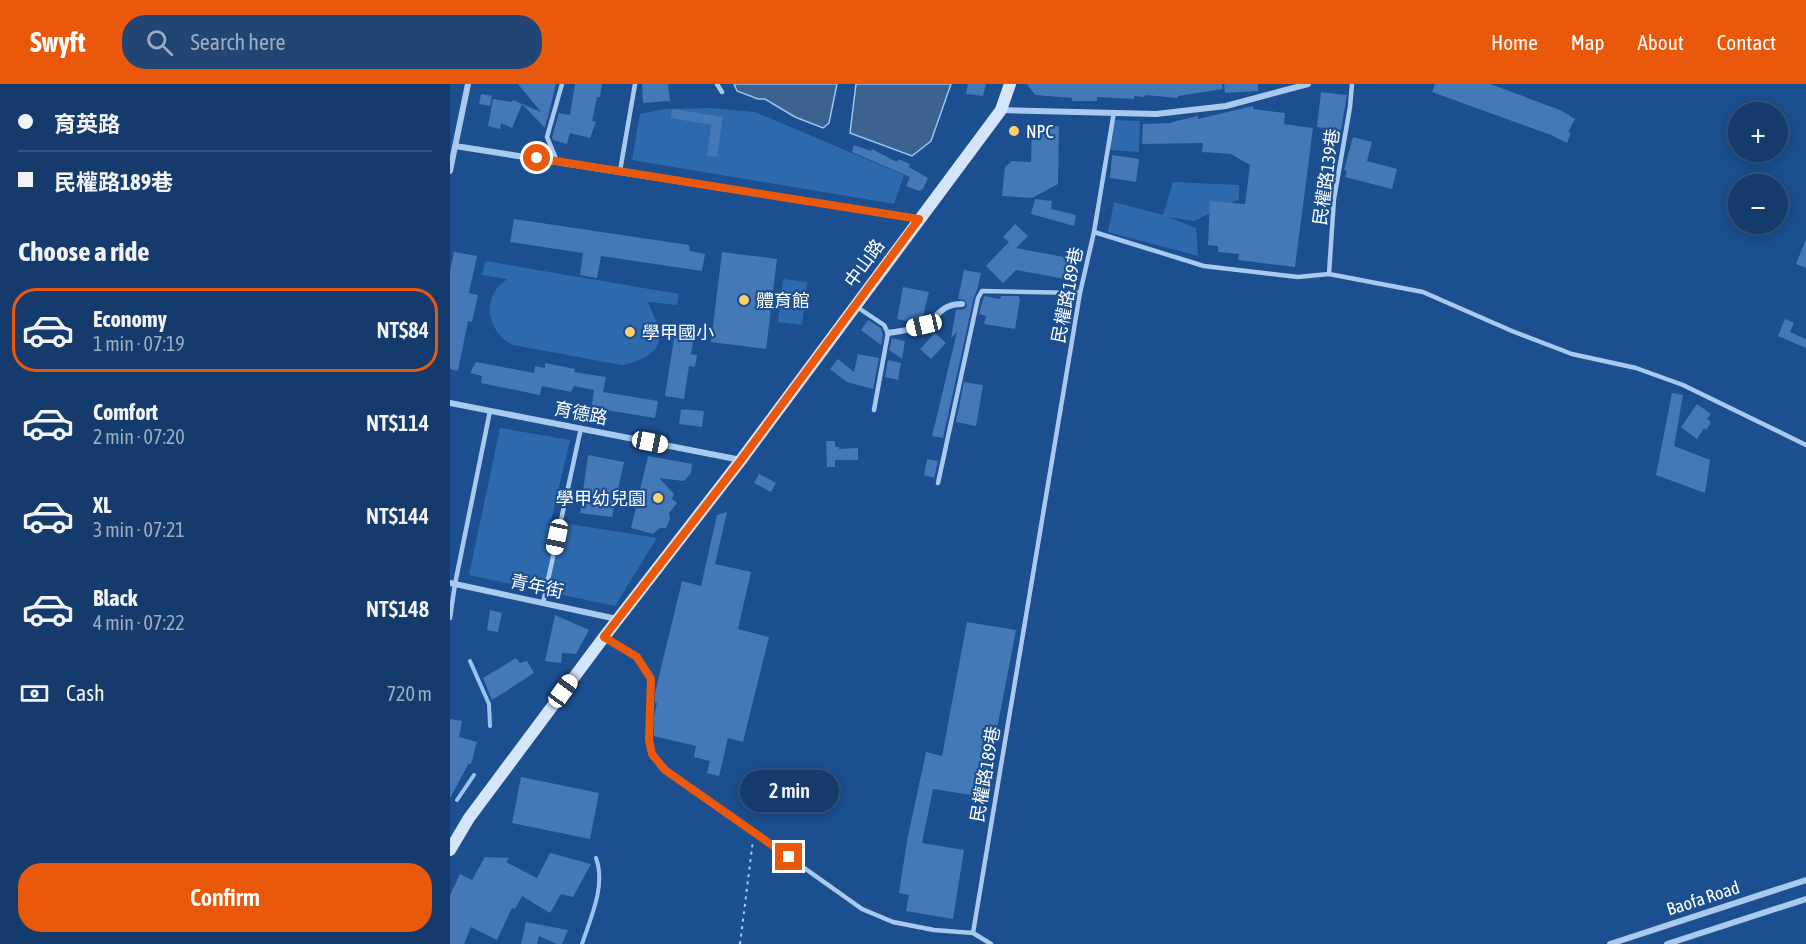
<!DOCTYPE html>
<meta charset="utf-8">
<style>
:root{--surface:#143b6b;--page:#214673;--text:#f1f3f6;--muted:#9dadc1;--line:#33557e;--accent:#ea580c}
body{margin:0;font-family:"Asap Condensed","Noto Sans TC",sans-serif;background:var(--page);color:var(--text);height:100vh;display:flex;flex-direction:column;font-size:22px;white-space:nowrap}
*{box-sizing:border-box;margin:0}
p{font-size:20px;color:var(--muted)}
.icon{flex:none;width:33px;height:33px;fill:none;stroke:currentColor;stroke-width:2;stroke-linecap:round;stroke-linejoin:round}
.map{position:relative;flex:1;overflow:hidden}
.panel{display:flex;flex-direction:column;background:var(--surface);width:450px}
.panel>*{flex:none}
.top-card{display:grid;align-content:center;height:132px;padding:0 18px;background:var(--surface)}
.fabs{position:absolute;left:1278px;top:18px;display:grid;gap:12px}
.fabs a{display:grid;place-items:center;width:60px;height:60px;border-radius:50%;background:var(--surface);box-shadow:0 3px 15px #0003,0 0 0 2px var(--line);font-size:30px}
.end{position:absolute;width:27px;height:27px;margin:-14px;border:8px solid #ea580c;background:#fff;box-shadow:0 0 0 3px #fff}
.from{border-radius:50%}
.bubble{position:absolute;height:42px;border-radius:21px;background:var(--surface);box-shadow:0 3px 15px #0003,0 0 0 2px var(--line);font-size:20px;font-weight:600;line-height:42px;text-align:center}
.car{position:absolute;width:18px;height:36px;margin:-18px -9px;border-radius:8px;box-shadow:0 0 4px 2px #0007;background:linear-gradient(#fff 24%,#345 0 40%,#fff 0 76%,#345 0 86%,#fff 0)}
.top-card b{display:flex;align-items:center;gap:21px;height:57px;font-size:22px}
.top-card b+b{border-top:2px solid var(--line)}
.top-card i{width:15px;height:15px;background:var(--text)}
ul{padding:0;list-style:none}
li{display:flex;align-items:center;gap:18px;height:84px;margin:0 12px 9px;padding:0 6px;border:3px solid transparent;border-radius:24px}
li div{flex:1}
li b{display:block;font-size:22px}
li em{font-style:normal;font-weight:600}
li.current{border-color:var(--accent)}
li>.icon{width:54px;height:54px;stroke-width:1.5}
h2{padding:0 18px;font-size:27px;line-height:72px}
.pay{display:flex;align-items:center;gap:15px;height:66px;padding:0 18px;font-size:22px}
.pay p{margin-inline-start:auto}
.action{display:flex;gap:12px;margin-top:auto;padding:12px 18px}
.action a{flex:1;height:69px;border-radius:24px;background:var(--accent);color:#fff;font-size:24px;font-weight:600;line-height:69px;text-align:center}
header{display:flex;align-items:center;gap:36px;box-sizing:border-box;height:84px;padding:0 30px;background:var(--accent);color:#fff}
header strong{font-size:28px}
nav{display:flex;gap:33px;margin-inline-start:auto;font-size:21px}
.search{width:420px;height:54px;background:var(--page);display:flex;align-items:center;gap:15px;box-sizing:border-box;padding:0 21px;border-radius:24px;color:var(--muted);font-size:22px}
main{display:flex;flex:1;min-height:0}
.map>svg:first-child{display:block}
.green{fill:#2e69ad}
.water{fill:#3c6290;stroke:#9cc4f0;stroke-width:1.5}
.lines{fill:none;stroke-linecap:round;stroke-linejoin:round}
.stream{stroke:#9cc4f0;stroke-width:4}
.building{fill:#4478b7}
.path{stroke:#a9c9ee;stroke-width:2;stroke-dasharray:3 4.5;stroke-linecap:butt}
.lane{stroke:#a9c9ee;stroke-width:4.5}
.street{stroke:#a9c9ee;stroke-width:6}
.secondary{stroke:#d6e6fa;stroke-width:12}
.route{stroke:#ea580c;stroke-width:8}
.poi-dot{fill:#ffd166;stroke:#1b4f8f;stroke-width:2}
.labels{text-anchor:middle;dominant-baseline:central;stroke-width:4.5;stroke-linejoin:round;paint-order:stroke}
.poi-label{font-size:18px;fill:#fff;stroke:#1b4f8f;text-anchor:start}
.street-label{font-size:18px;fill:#fff;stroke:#1b4f8f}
</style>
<header>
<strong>Swyft</strong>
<div class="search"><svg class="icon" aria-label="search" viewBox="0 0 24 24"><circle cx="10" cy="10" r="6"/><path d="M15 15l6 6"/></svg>Search here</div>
<nav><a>Home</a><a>Map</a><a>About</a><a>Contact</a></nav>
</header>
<main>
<section class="panel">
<div class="top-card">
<b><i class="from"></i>育英路</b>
<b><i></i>民權路189巷</b>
</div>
<h2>Choose a ride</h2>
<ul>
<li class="current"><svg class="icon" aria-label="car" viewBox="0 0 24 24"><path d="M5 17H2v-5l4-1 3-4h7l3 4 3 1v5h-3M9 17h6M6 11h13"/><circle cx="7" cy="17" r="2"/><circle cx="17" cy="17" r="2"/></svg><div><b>Economy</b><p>1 min · 07:19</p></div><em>NT$84</em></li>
<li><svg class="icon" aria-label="car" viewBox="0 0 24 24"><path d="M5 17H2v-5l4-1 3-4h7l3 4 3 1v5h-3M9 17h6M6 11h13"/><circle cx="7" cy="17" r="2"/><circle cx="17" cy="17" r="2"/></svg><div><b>Comfort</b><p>2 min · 07:20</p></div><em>NT$114</em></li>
<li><svg class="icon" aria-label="car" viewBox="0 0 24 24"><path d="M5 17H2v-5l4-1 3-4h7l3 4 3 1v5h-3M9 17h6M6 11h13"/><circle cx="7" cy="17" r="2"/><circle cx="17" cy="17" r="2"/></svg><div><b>XL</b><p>3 min · 07:21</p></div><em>NT$144</em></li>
<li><svg class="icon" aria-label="car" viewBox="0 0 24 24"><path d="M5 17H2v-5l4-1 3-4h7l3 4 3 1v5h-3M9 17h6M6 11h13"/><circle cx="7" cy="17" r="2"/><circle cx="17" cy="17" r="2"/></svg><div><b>Black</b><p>4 min · 07:22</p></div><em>NT$148</em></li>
</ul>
<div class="pay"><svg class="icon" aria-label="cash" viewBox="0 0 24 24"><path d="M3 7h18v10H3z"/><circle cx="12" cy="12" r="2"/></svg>Cash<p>720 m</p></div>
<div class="action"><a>Confirm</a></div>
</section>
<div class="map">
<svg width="1356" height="860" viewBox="0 0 1356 860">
<rect width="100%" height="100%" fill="#1b4f8f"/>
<path class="green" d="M 262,24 L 305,28 L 454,91 L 444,120 L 182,76 L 190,30 L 216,25 Z
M 664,36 L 690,37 L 689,68 L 659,66 Z
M 723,98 L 789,101 L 789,115 L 744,137 L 718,133 L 746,144 L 748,172 L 658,148 L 664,118 L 713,131 Z
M 35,177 L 229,210 L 227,221 L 198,218 C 201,227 207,236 209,245 C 215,267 190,278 172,281 L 63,261 C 42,251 32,225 47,204 C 49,201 54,198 57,195 L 32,191 Z
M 333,195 L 357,198 L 352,241 L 328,238 Z
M 50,344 L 120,356 L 101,437 L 207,454 L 165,522 L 19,491 Z"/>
<path class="water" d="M 284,0 L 387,0 L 379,39 L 373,44 L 345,33 L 315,15 L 308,15 L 287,7 Z
M 406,0 L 501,0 L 481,57 L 462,72 L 400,49 Z"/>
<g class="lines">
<path class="stream" d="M 20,577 L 39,620 L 40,642
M 7,716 L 24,691
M 132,860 C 141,833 156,801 146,774"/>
</g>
<path class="building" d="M 68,0 L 106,0 L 95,44 L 72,20 L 91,28 Z
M 125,0 L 152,0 L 150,13 L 147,13 L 142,37 L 146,38 L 140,54 L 120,49 L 117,60 L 103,56 L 102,53 L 109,29 L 120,31 Z
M 192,0 L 218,0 L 220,17 L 193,19 Z
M 518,0 L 536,0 L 533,12 L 516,10 Z
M 577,0 L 772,0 L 773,5 L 728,12 L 728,14 L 695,11 L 694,13 L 684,12 L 684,15 L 647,13 L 647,17 L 622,17 L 622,14 L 585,11 Z
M 774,0 L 808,0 L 808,7 L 775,9 Z
M 985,0 L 1040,0 L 1110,26 L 1125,35 L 1118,48 L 1121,49 L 1117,59 L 1101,51 L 982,8 Z
M 871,8 L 897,11 L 891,46 L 867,43 Z
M 31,10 L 42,12 L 40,22 L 29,20 Z
M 43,15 L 62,18 L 63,16 L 72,20 L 62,44 L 51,39 L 50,45 L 38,42 Z
M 803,22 L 803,25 L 835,29 L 834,40 L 863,44 L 845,183 L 788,176 L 789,170 L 768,168 L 768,162 L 758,161 L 760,117 L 795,120 L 800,81 L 781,70 L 752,68 L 753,59 L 692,60 L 693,40 L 722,39 L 722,38 L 748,32 L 748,35 Z
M 222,25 L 273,33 L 267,73 L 257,72 L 261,41 L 221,34 Z
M 582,42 L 609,42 L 608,100 L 582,114 L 552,112 L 555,83 L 562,77 L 581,78 Z
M 903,53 L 922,58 L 917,77 L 947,85 L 942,105 L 895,93 L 897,87 L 894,86 Z
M 404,61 L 421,67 L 422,65 L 447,78 L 448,75 L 460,80 L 459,83 L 478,94 L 473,105 L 469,107 L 456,102 L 460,93 L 402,68 Z
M 662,71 L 689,75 L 686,98 L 660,94 Z
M 585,115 L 602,117 L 601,125 L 626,131 L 624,142 L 581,130 Z
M 64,135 L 239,161 L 240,167 L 255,170 L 252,187 L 151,172 L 147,194 L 130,191 L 133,169 L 60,158 Z
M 565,140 L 578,152 L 566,164 L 619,174 L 615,195 L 566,186 L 553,199 L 536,182 L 559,158 L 553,153 Z
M 1356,155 L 1356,184 L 1346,180 Z
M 4,168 L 27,172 L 19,209 L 28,211 L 22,238 L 18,237 L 8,287 L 0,285 L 0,187 Z
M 272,168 L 327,175 L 316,265 L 261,258 Z
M 514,186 L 531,189 L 527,206 L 524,213 L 493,354 L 482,352 L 507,248 L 501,254 L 506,226 L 514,225 L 517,222 L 515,216 L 508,215 Z
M 453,203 L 479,208 L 472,236 L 465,239 L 447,235 Z
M 534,212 L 550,215 L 551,212 L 569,212 L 569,215 L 570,215 L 565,245 L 534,240 L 536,232 L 529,230 Z
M 1335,235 L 1344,239 L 1340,248 L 1356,255 L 1356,264 L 1328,252 Z
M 418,236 L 431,244 L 433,251 L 431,261 L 411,246 Z
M 225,248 L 244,251 L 241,270 L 247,271 L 245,283 L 239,282 L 234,315 L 215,312 Z
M 485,249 L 496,259 L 481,275 L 470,265 Z
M 442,254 L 455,257 L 452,275 L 439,266 Z
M 408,270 L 429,274 L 423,305 L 397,298 L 380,285 L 388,275 L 404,288 Z
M 438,276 L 451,279 L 448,296 L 435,293 Z
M 26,278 L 84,289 L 85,282 L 95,284 L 95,279 L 125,285 L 124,288 L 156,293 L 153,308 L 208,317 L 205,334 L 150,325 L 149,328 L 141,327 L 144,306 L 124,302 L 121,308 L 92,302 L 90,311 L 31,299 L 32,292 L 20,289 Z
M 514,298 L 533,301 L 526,342 L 506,338 Z
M 1222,309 L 1233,311 L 1224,362 L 1260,376 L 1255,409 L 1206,391 Z
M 1247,320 L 1261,330 L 1257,335 L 1261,338 L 1256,346 L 1254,344 L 1247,355 L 1231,343 Z
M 231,325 L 254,327 L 252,343 L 229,340 Z
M 376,357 L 385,357 L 385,363 L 389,363 L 389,365 L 408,364 L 408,376 L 385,376 L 385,383 L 377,383 Z
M 138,371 L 174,378 L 162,433 L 130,429 Z
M 198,372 L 242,380 L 241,389 L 234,397 L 209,394 L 224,410 L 222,415 L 227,419 L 219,429 L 220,435 L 216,444 L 210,444 L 203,450 L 181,444 Z
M 477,375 L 488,377 L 484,394 L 474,391 Z
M 309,390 L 326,399 L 321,408 L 304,399 Z
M 277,428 L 265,480 L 301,488 L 288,545 L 319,553 L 293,658 L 278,654 L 269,692 L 257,689 L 260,677 L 244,673 L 246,662 L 204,652 L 204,632 L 207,619 L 205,619 L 205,609 L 232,497 L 251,502 L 267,431 Z
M 40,526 L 52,529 L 48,548 L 37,546 Z
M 105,531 L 139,546 L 126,570 L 112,569 L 111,579 L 95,577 Z
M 517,538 L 566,546 L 534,713 L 483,705 L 472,759 L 514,766 L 503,835 L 456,827 L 459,811 L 449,809 L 457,757 L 476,668 L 492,672 Z
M 66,574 L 70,579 L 77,577 L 84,589 L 42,616 L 33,594 Z
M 0,635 L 12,637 L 9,653 L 27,658 L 21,680 L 19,679 L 0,714 Z
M 71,693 L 149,709 L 140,755 L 62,739 Z
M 100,769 L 141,780 L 123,813 L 111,810 L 100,829 L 72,812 L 65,825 L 62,824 L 47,856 L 21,843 L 14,860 L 0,860 L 0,811 L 10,790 L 22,796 L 35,773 L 59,774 L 56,778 L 87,794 Z
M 76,838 L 118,846 L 112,860 L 107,860 L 89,852 L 87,860 L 71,860 Z"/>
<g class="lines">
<path class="path" d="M 290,860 L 303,756"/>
<path class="lane" d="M 267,0 L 272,8
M 107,77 L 97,53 L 112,0
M 170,87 L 185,0
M 644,148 L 754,182 L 848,193 L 879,190 L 973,208 L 1062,247 L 1122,270 L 1186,284 L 1233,301 L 1356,361
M 879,190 L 884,115 L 900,23 L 902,0
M 407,223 L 434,241 L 438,249 L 424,326
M 488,399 L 528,214 L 532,207 L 630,209
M 93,519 L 131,344
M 0,534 L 5,500 L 40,327
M 156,554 L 187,573 L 201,595 L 199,656 L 202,671 L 215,685 L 412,825 L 443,838 L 484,846 L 523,849 L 630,209 L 644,148 L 664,28
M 523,849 L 541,860"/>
<path class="street" d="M 551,26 L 706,30 L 776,22 L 858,0
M 5,62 L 469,135
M 0,87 L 18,0
M 438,249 C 449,247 466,246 475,240 C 490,231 492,220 512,220
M 0,319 L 291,376
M 0,499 L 167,535
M 1160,860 L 1356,796
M 1217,860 L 1356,815"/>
<path class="secondary" d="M 0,766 L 19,734 L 154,553 L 291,376 L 551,26 L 560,0"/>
</g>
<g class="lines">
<path class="route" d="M 87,74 L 469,135 L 291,376 L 154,553 L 187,573 L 201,595 L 199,656 L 202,670 L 215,686 L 339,773"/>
</g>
<g class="poi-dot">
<circle cx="564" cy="47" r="6"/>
<circle cx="294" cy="216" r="6"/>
<circle cx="180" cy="248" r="6"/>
<circle cx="208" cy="414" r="6"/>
</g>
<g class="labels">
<g class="poi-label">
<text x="576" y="47">NPC</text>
<text x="306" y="216">體育館</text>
<text x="192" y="248">學甲國小</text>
<text x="196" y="414" text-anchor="end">學甲幼兒園</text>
</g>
<g class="street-label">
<text transform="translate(876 93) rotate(-82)">民權路139巷</text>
<text transform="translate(414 179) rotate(-54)">中山路</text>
<text transform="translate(617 211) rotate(-79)">民權路189巷</text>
<text transform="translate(131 329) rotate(11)">育德路</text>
<text transform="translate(87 502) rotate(12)">青年街</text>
<text transform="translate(535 690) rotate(-80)">民權路189巷</text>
<text transform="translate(1253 814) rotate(-18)">Baofa Road</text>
</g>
</g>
</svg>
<div class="fabs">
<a>+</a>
<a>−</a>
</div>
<i class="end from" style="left:87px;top:74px"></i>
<i class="end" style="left:339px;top:773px"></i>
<div class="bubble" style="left:290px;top:686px;width:99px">2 min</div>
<i class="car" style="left:474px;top:241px;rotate:257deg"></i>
<i class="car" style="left:200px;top:358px;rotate:101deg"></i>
<i class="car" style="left:107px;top:453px;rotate:192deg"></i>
<i class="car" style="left:113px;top:607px;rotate:36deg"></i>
</div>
</main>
